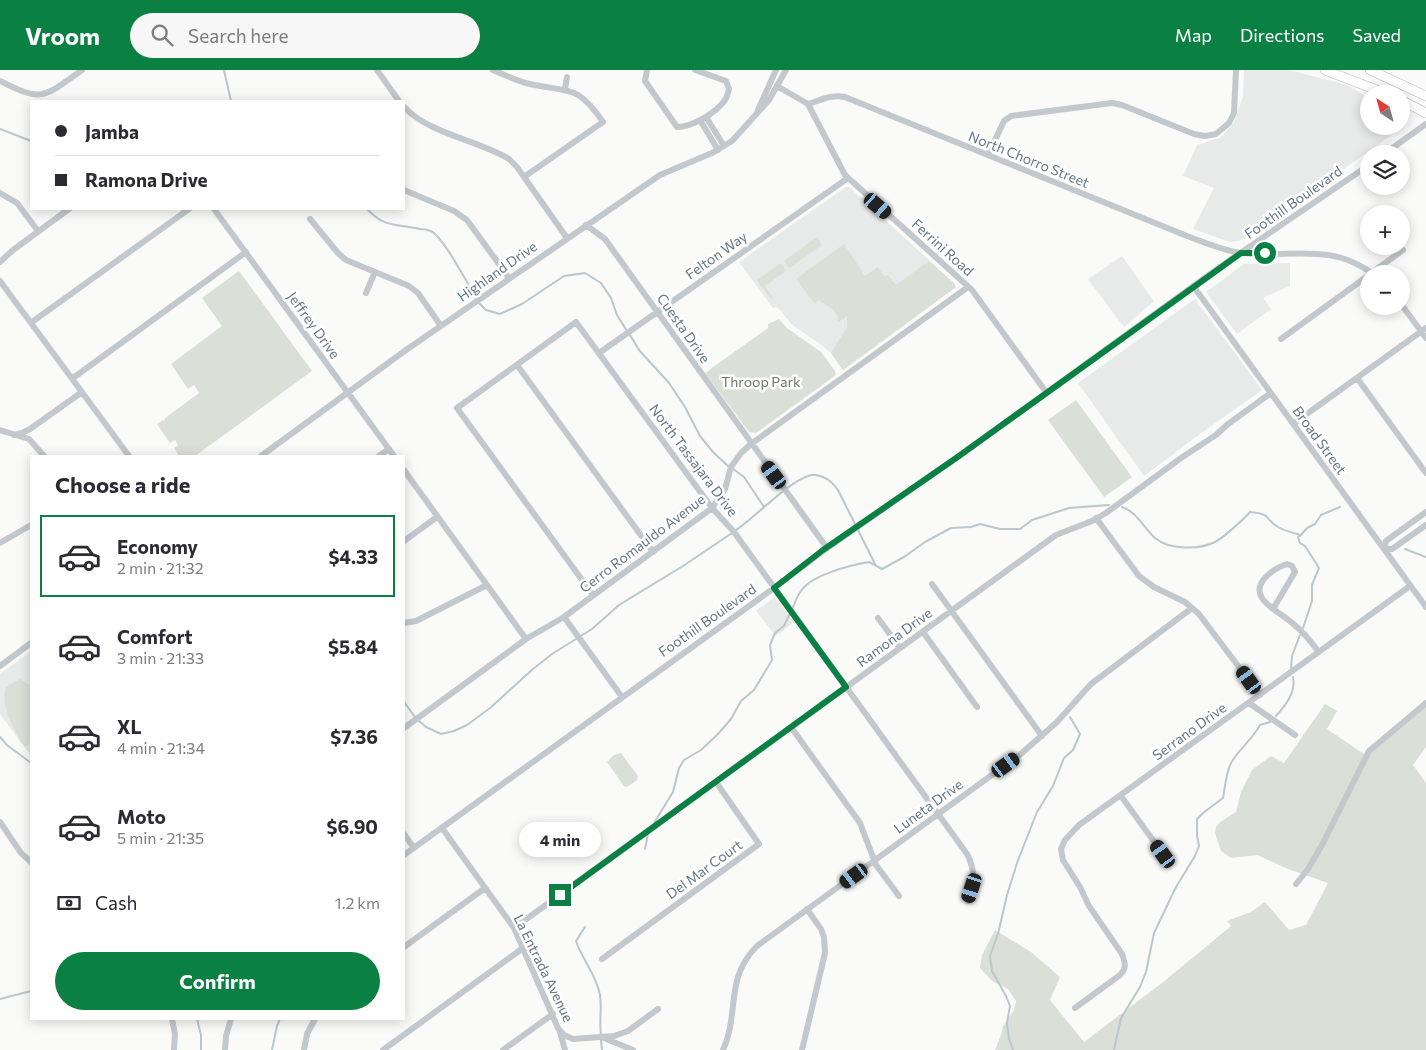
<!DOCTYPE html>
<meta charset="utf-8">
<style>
:root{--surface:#fff;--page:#f7f7f7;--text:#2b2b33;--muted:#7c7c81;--line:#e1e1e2;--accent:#0b8043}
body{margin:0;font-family:Commissioner,sans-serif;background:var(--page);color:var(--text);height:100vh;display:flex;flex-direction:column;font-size:19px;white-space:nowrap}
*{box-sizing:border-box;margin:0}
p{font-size:16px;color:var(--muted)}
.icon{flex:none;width:28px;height:28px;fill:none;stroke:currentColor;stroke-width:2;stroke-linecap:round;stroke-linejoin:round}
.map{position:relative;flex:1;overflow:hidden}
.details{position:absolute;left:30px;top:385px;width:375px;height:565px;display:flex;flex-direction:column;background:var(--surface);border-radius:0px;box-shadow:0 2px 12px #0003}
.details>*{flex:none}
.banner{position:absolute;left:30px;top:30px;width:375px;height:110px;border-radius:0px;box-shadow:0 2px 12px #0003;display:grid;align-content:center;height:110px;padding:0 25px;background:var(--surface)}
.needle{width:32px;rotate:324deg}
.fabs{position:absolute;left:1360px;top:15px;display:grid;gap:10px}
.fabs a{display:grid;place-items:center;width:50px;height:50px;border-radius:50%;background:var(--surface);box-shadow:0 2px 12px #0003;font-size:25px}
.end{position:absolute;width:22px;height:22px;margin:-11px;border:6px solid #0b8043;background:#fff;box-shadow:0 0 0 2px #fff}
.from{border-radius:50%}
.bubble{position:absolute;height:35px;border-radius:18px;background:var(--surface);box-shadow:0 2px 12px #0003;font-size:16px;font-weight:700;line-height:35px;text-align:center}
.car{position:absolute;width:15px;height:30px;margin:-15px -8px;border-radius:6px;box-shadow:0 0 4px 1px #0007;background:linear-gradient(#222 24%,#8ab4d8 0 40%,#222 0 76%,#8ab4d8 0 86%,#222 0)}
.banner b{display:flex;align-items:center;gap:18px;height:48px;font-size:19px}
.banner b+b{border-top:1px solid var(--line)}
.banner i{width:12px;height:12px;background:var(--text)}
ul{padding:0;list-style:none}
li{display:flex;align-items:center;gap:15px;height:82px;margin:0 10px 8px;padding:0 15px;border:2px solid transparent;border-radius:0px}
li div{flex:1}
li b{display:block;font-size:19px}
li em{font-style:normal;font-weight:700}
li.on{border-color:var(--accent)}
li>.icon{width:45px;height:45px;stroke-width:1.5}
h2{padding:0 25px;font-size:22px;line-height:60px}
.pay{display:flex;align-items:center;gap:12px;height:55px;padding:0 25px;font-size:19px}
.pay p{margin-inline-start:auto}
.action{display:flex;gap:10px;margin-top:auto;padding:10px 25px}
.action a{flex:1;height:58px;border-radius:30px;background:var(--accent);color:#fff;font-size:20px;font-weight:700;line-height:58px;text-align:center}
header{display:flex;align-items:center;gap:30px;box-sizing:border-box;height:70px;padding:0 25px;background:var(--accent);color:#fff}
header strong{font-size:24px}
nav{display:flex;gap:28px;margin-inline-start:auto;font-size:18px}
.search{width:350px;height:45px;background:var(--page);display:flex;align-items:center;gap:12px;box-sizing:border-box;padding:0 18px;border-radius:28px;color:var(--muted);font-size:19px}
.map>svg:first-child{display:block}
.built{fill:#e8e9e9}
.green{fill:#dadfd7}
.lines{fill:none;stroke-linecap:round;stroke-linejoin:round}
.stream{stroke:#bbc7cb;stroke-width:2}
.highway-casing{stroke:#b4b9bd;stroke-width:10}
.minor{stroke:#c3c8cc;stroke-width:6}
.highway{stroke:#fff;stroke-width:9}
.route{stroke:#0b8043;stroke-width:6}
.labels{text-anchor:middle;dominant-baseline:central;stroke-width:5;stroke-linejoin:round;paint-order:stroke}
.street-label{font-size:14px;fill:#657683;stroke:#fff}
.park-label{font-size:14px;fill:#687a64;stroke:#fff}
</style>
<header>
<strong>Vroom</strong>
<div class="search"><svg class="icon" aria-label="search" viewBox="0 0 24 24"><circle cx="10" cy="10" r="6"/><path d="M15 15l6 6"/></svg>Search here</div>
<nav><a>Map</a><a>Directions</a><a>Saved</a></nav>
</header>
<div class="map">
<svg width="1426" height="980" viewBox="0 0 1426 980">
<rect width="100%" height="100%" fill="#fafaf8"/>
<path class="built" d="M 1244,0 L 1289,0 L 1347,15 L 1369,28 L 1369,56 L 1401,56 L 1401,45 L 1405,47 L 1406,51 L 1405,55 L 1379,74 L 1249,166 L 1239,171 L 1230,172 L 1193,159 L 1214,118 L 1183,106 L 1197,75 L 1220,68 L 1234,53 L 1243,26 Z
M 846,117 L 849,117 L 954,213 L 956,217 L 843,300 L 831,283 L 820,274 L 791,254 L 780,240 L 777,237 L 773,238 L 739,192 Z
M 1122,186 L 1154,231 L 1124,257 L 1088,209 Z
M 1290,193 L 1290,216 L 1264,227 L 1264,229 L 1271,239 L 1237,264 L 1206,222 L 1244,194 Z
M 1195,229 L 1262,320 L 1200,364 L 1144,406 L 1078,313 Z
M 775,527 L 794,552 L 776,566 L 756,541 Z
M 31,581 L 31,686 L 0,644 L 0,604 Z"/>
<path class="green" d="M 817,167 L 822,175 L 789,198 L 784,191 Z
M 844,174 L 865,206 L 878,197 L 884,206 L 888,205 L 896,215 L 929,191 L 954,213 L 956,217 L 843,300 L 831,283 L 847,257 L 847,246 L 838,252 C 839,240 827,236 818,230 L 815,234 L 796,209 Z
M 781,193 L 786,201 L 765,216 L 773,228 L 771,229 L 757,210 Z
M 239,201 L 312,301 L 195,386 L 179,386 L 174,378 L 178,375 L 175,370 L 170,373 L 157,354 L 163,350 L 165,351 L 164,349 L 199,323 L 194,315 L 188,319 L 171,294 L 222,256 L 202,228 Z
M 779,249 L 787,258 L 821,282 L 835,301 L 836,305 L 756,363 L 749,362 L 705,303 L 768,258 L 768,254 Z
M 1076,330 L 1132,407 L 1104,427 L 1048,350 Z
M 20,609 L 31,616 L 31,672 L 25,677 C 14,662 0,636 6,618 C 10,614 15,612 20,609 Z
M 1325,634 L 1337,641 L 1327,659 L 1364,684 L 1426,634 L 1426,677 L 1413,695 L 1426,713 L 1426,980 L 995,980 L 1001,965 L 1003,956 L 1014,940 L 1016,931 L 1008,919 L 992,911 L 980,898 L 982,885 L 995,860 L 1031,882 L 1060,907 L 1050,930 L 1084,972 L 1162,913 L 1231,856 L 1227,851 L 1251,842 L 1265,832 L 1289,860 L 1306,855 L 1328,813 L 1288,799 L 1257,785 L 1231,788 L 1221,781 L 1215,763 L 1216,757 L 1220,752 L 1236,742 L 1241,722 L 1252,700 L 1271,686 L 1284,693 Z
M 621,683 L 638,706 L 637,710 L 627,717 L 624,716 L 607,692 L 614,685 Z"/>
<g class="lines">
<path class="stream" d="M 224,0 L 231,31
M 0,59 L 31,71
M 367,139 C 386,159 395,153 420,159 C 423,159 428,160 431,161 C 443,167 469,215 476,229
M 479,233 L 486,240 L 500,244 L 522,234 L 564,206 L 585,203 L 601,213 L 611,228 L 617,245 L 627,261
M 630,265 L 639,280 L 669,313 L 685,337 L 700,366 L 713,382 L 728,396
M 732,398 L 744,407 L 764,437
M 1122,437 C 1137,442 1144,458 1155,468 C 1169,480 1199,480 1215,472 C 1223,468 1244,449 1250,442 C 1273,444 1264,449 1278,457 C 1285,461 1293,463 1301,465
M 736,460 C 754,449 797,402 816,405 C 827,407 832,412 838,420 L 875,494
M 1405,479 L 1426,487
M 792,539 C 795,533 797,526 801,521 C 811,505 851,495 869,492 L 882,499 L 904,487 L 925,472 L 951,458 L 971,457 L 980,454 L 1000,459 L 1020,459 L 1032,450 L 1069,438 L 1109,435
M 1303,558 L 1312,531 L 1312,515 L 1319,498 L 1305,476 L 1300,473 L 1298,467 L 1301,465 L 1307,458 L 1315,454 L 1321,445 L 1340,437
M 1291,600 L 1292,586 L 1300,565
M 404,632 L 415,647
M 1276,646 C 1286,635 1296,622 1293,607
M 418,650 L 426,657 L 441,664 L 454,661 L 467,655 L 490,638 L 533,599 L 552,584 L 592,559 L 619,535 L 683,496 L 732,463
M 0,667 L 7,675 L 31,693
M 654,753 L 673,722 L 679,698 L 684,690 L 701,680 L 718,664 L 731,649 L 741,631 L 754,620 L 772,590 L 770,575 L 775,563 L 784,556 L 790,543
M 645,779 L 648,764
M 585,857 L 576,871 C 582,889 597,906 600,925 C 602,938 599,952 601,965
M 0,929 L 31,921
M 197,949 L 201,965 L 201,980
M 601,970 L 602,980
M 272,980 L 277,956 L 280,949
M 1013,980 L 1009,969 L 1007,953 L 1010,936 L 1006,926 L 992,901 L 990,886 L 998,864 L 1007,825 L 1017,793 L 1037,742 L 1053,716 L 1064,688 L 1073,680 L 1080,664 L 1070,647
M 1114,980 L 1121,948 L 1140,917 L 1146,902 L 1154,863 L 1176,817 L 1195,786 L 1199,776 L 1197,765 L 1197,749 L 1203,743 L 1223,728 C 1225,717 1226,703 1231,693 C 1239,679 1252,670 1260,655 L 1270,652"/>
<g class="highway-casing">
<path id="highway" d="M 1325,0 L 1387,24
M 1370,0 L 1426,26
M 1401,30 L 1426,43"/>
</g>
<path class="minor" d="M 377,0 L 399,31
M 493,0 C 505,5 517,11 530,14 C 570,23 577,14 603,52 L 524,107
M 647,0 L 645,11 L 677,57 C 692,57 716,43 725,30 C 727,27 728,23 729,19 L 726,11 L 695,0
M 0,11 C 43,33 44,27 82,0
M 777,16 L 808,34 L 845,105 L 972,220 L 1046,322
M 565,19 L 567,7
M 808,34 C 821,30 832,24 845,27 L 1187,166 C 1204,172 1223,181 1242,183 C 1290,188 1330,172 1373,204
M 404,37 C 431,65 476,69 509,89 L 517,97 L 567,168
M 758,40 L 776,0
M 706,47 L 724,76
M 700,50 L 718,80
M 1384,84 L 1426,54
M 988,85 L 1004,51 L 1011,46 L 1112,33 L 1122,35 L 1194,64 L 1205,66 L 1216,64 L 1229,53 L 1234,43 L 1236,0
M 404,120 L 454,141 L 467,150 L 509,208
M 0,123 L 17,133 L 38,161
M 214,139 L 394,386
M 310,149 L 338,183 L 346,190 L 409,216 L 418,223 L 441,256
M 586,155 L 605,169 L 827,478
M 0,192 L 13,180 L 69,139
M 1370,204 L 1403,180
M 0,211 L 129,386
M 1194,217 L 1426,537
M 366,223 L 375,202
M 1401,234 L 1426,268
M 32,252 L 189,139
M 1281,269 L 1369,205
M 599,283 L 848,108
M 517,295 L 653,482
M 73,308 L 246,182
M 1357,308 L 1426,403
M 1293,354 L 1426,258
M 0,360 L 29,369 L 44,386
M 14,365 L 22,363 L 30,359 L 82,322
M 261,386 L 406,280 L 660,105 L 712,83 L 732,71 L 769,30 L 786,0
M 379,386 L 389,379
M 404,400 L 526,569
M 1426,442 L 1386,471 L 1384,479 L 1392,479 L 1426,455
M 1096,448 L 1139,506 L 1154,517 L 1185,532 L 1199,544 L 1260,625
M 404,471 L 437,447
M 0,473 L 31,455
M 1287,494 L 1292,496 L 1295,502 L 1273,539 C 1270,536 1264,532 1262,528 C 1252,512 1275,498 1287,494 Z
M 932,514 L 1042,666
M 593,525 L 457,338 L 576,252 L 712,438 L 734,462 L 967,784 C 976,801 974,814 968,831
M 1273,539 C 1293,552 1304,562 1318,581
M 564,547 L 622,627
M 878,548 L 900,578
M 404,553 L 416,551 L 487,515
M 923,562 L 977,637
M 0,596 L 31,573
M 1249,633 L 1295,665
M 791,657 L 860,753 L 876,795 L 899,826
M 404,658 L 526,569 L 564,547 L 712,438 L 725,419 L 731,397 L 741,383 L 751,374 L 968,217
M 1121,726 L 1163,784
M 0,752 L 21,783 L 31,792
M 442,758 L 514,858 L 558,958 L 564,965 L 573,969 L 614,966 L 628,961 L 658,939
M 404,764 L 414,778
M 404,785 L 774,518 L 823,481 L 959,386 L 1217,199 L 1369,95
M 1296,814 L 1308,799 L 1322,775 L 1369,681 L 1426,633
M 514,858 L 1056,465 L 1092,451 L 1106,443 L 1181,388 L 1216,365 L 1228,354 L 1271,323
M 404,877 L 485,818
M 602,889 L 759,774 L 716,712
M 1075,938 L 1120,905 C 1127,898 1125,893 1122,884 L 1089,836 L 1080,817 L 1063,790 L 1061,779 L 1065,770 L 1079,755 L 1410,516
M 172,949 L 175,964 L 174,980
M 560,962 L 565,980
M 604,968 L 633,980
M 225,980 L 226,966 L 231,949
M 304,980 L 307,964 L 315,949
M 383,980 L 523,878
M 503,980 L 553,944
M 723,980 C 740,943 724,909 757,876 L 1022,683 L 1057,652 L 1091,614 L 1192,538
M 802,980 L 825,883 L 824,867 L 821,859 L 807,839"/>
<use href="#highway" class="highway"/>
</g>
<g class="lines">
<path class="route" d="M 560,825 L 846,617 L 774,518 L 823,480 L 959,386 L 1241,183 L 1265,183"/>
</g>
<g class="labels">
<g class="street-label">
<text transform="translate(1029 89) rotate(22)">North Chorro Street</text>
<text transform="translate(1293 132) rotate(-35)">Foothill Boulevard</text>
<text transform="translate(943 177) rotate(42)">Ferrini Road</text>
<text transform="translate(716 185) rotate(-35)">Felton Way</text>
<text transform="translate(497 201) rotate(-35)">Highland Drive</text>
<text transform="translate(314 255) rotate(54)">Jeffrey Drive</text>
<text transform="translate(684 258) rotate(55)">Cuesta Drive</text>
<text transform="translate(1320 370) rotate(54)">Broad Street</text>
<text transform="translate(694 390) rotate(53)">North Tassajara Drive</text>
<text transform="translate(642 473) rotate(-37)">Cerro Romauldo Avenue</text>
<text transform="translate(707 550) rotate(-35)">Foothill Boulevard</text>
<text transform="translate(894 567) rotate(-36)">Ramona Drive</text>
<text transform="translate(1189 661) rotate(-36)">Serrano Drive</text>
<text transform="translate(928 736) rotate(-36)">Luneta Drive</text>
<text transform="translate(704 799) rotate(-36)">Del Mar Court</text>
<text transform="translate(544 898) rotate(64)">La Entrada Avenue</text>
</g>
<g class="park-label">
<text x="761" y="311">Throop Park</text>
</g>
</g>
</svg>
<div class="fabs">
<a><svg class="needle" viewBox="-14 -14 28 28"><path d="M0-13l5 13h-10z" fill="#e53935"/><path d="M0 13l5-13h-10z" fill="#7c7c81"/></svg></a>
<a><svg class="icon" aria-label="layers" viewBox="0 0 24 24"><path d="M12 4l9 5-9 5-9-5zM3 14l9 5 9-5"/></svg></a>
<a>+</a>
<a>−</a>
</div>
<i class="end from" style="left:1265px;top:183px"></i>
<i class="end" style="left:560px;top:825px"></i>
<div class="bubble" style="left:519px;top:752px;width:82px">4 min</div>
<i class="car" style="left:878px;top:136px;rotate:131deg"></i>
<i class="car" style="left:774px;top:405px;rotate:324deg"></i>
<i class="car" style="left:1249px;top:610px;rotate:324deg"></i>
<i class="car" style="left:1006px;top:695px;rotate:54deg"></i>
<i class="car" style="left:1163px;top:784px;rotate:324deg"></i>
<i class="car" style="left:854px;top:806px;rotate:234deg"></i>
<i class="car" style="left:972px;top:818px;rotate:198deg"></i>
<div class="banner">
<b><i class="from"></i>Jamba</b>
<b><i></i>Ramona Drive</b>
</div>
<section class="details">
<h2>Choose a ride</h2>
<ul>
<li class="on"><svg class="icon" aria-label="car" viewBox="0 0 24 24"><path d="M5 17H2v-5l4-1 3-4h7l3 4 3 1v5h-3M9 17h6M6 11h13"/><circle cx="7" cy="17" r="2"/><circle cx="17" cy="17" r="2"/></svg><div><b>Economy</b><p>2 min · 21:32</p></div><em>$4.33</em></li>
<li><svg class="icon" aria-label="car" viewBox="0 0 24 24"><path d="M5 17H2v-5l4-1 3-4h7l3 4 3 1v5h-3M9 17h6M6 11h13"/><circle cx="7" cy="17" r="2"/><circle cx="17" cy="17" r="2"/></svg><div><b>Comfort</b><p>3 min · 21:33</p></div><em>$5.84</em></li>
<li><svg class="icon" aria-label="car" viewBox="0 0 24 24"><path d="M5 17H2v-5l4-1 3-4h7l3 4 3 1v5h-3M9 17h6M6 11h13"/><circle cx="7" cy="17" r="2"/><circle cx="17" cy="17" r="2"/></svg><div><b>XL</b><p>4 min · 21:34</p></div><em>$7.36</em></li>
<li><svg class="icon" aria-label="car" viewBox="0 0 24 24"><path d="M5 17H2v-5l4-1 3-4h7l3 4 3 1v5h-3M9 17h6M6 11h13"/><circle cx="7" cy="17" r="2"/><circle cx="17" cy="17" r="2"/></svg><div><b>Moto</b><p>5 min · 21:35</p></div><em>$6.90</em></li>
</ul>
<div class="pay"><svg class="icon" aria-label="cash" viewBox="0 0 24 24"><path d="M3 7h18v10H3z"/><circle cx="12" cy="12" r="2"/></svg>Cash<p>1.2 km</p></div>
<div class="action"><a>Confirm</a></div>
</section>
</div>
